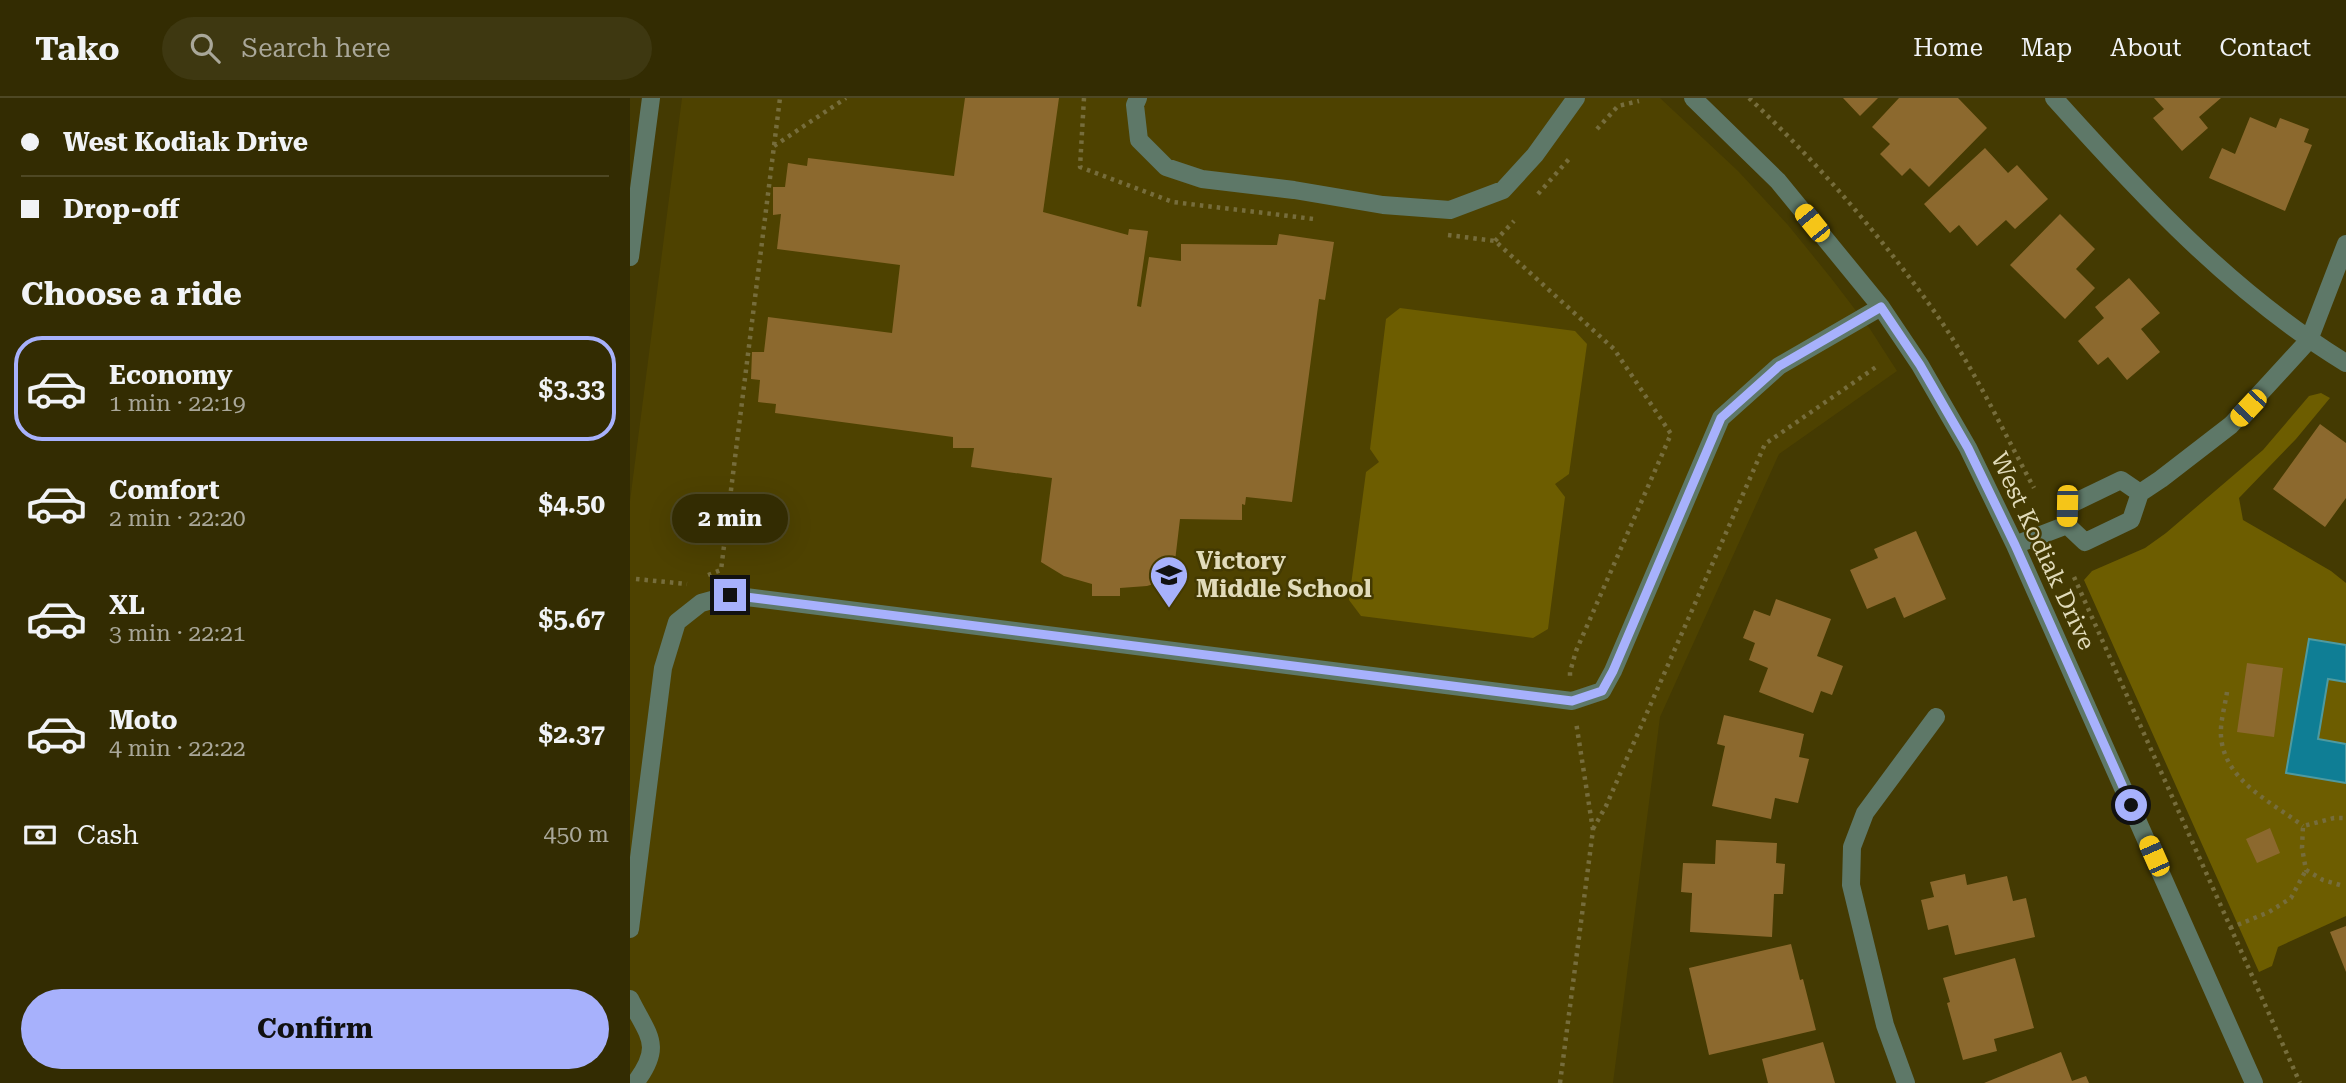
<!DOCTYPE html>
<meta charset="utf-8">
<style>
:root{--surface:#332c02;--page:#3e3811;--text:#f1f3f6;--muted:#a9a799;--line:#4e4824;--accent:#a7b1fc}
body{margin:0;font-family:"Roboto Serif",serif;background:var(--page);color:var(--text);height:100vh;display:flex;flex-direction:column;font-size:26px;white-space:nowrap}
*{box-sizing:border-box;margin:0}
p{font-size:23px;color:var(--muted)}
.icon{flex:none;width:38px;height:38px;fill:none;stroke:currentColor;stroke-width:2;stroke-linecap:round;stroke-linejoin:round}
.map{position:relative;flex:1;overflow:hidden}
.panel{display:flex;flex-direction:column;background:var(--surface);width:630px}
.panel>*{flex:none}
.guide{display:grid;align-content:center;height:154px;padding:0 21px;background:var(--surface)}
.end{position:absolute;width:32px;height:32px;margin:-16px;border:9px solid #a7b1fc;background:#111;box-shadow:0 0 0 4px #111}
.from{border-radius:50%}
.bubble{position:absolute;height:49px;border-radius:24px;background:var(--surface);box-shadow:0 7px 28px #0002,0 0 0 2px var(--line);font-size:23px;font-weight:700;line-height:49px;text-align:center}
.car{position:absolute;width:21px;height:42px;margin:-21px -10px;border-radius:9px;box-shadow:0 0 5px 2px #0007;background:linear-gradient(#f5c518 24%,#345 0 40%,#f5c518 0 76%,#345 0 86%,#f5c518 0)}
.guide b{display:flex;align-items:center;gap:24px;height:66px;font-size:26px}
.guide b+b{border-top:2px solid var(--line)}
.guide i{width:18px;height:18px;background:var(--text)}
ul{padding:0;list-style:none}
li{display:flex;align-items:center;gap:21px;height:105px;margin:0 14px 10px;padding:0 7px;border:4px solid transparent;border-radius:28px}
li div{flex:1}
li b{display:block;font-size:26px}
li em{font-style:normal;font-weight:700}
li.selected{border-color:var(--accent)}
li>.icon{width:63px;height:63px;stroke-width:1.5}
h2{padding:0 21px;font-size:32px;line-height:84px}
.pay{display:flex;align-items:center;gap:18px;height:77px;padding:0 21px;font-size:26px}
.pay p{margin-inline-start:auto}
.primary-button{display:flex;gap:14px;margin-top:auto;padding:14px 21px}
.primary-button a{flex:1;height:80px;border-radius:42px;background:var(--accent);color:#111;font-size:28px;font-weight:700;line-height:80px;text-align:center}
header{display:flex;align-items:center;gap:42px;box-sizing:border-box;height:98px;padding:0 35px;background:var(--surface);border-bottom:2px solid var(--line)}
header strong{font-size:33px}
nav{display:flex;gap:38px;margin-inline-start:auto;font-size:24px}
.search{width:490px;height:63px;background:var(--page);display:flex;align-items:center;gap:18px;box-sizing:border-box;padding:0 24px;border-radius:38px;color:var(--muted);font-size:26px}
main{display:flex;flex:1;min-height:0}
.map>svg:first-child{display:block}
.built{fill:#4e4200}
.green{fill:#6d5d00}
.water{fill:#0f7e95;stroke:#4e9aa0;stroke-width:2}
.building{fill:#8c692e}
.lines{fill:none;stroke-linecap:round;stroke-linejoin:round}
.path{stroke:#766d3c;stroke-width:4.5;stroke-dasharray:3.5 5;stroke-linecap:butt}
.minor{stroke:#5e7868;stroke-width:18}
.route{stroke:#a7b1fc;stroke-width:9}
.labels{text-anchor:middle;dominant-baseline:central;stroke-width:5;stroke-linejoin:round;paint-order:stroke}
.street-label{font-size:24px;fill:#e1dbba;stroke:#443a02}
.poi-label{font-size:24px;font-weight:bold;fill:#e1dbba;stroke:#443a02;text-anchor:start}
</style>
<header>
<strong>Tako</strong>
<div class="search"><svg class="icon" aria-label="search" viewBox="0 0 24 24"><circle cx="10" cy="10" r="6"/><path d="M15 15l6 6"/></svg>Search here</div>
<nav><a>Home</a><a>Map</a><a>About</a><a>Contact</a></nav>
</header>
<main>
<section class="panel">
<div class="guide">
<b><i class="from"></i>West Kodiak Drive</b>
<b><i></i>Drop-off</b>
</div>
<h2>Choose a ride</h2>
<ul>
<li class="selected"><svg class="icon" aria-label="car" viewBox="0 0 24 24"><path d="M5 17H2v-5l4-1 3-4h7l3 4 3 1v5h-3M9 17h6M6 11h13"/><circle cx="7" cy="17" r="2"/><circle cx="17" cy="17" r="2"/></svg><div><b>Economy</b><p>1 min · 22:19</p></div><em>$3.33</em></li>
<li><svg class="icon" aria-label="car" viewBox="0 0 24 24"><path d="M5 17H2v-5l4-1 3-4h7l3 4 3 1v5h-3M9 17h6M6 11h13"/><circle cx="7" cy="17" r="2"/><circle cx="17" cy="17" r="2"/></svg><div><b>Comfort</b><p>2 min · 22:20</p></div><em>$4.50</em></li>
<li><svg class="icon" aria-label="car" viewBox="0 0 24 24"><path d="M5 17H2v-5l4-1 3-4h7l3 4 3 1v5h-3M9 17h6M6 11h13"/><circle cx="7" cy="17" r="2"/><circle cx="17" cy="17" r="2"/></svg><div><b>XL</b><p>3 min · 22:21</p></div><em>$5.67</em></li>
<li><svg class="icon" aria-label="car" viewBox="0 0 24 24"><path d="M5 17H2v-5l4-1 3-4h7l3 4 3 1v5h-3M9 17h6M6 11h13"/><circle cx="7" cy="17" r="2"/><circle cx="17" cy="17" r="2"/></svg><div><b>Moto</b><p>4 min · 22:22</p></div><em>$2.37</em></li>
</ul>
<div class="pay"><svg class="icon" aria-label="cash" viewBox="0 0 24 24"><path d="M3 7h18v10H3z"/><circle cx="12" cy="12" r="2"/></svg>Cash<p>450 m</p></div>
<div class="primary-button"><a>Confirm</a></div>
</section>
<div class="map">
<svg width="1716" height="985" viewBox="0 0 1716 985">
<rect width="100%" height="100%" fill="#443a02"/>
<path class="built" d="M 52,0 L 1030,0 L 1108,73 L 1158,127 L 1201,180 L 1240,231 L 1267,273 L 1149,356 L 1030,619 L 983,985 L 0,985 L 0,403 Z"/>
<path class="green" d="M 770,210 L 945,233 L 957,246 L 939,376 L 925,386 L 935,399 L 918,531 L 903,540 L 731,518 L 719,502 L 736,374 L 749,364 L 740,351 L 756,221 Z
M 1691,295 L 1700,300 L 1666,341 L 1609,400 L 1613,422 L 1701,473 L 1716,485 L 1716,818 L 1648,849 L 1642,868 L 1629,874 L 1454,482 L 1462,473 L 1515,450 L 1536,435 L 1633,352 L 1679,298 Z"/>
<path class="water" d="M 1679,541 L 1716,547 L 1716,584 L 1698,581 L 1688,641 L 1716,646 L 1716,685 L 1656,675 Z"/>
<path class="building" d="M 335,0 L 429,0 L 413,114 L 498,137 L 499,131 L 518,133 L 507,208 L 511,209 L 519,159 L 551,163 L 551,146 L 647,147 L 649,136 L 704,144 L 695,202 L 689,201 L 662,404 L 616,399 L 615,407 L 612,406 L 612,422 L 550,421 L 543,480 L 517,488 L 490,490 L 490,498 L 462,498 L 462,486 L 434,478 L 411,464 L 422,380 L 341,369 L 344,350 L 323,350 L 323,339 L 145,315 L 146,306 L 128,304 L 130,282 L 121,281 L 122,254 L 134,254 L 138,219 L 262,235 L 270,167 L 147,151 L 151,116 L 143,117 L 143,89 L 155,89 L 158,65 L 177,68 L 178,60 L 324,78 Z
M 1213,0 L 1248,0 L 1230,18 Z
M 1269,0 L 1328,0 L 1357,30 L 1299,89 L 1280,70 L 1272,78 L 1250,56 L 1260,46 L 1242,29 Z
M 1524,0 L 1591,0 L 1569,19 L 1578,30 L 1552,53 L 1523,20 L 1534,11 Z
M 1620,19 L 1646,30 L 1650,20 L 1679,31 L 1674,44 L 1682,47 L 1655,113 L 1579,80 L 1592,50 L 1605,56 Z
M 1355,50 L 1378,75 L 1387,67 L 1418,101 L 1385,131 L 1376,122 L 1347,148 L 1329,127 L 1320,135 L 1294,106 Z
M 1430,116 L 1465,151 L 1446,171 L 1465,190 L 1435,221 L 1380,167 Z
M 1499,180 L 1530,215 L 1511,231 L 1530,254 L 1497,282 L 1478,259 L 1468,267 L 1448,243 L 1474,220 L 1465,209 Z
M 1690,326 L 1716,345 L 1716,400 L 1695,429 L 1643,391 Z
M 1286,433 L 1316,501 L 1274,520 L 1265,499 L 1237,511 L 1220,472 L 1248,460 L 1244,451 Z
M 1146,501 L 1201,521 L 1187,558 L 1213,568 L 1202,597 L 1191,593 L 1183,615 L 1129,594 L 1138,570 L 1119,562 L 1125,545 L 1113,540 L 1124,512 L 1140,518 Z
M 1617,565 L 1653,570 L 1644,639 L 1607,634 Z
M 1094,617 L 1174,636 L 1169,659 L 1179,661 L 1168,705 L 1145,700 L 1141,721 L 1082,708 L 1095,648 L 1087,646 Z
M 1640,730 L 1650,755 L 1627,765 L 1616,741 Z
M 1086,742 L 1147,745 L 1146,765 L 1155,766 L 1153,796 L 1144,796 L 1142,839 L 1060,834 L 1062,795 L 1051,794 L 1053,765 L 1085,766 Z
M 1335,776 L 1337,787 L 1377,778 L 1383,803 L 1396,800 L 1405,839 L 1325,857 L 1318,827 L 1298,832 L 1291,802 L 1304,799 L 1300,784 Z
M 1716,828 L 1716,874 L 1700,834 Z
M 1161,846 L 1170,882 L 1173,881 L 1186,932 L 1079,957 L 1059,870 Z
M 1385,860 L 1404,930 L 1364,941 L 1367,953 L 1333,962 L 1317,905 L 1320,904 L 1313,880 Z
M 1193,944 L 1205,985 L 1138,985 L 1132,961 Z
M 1431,954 L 1442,983 L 1456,978 L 1459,985 L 1354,985 Z"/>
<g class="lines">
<path class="path" d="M 454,0 L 450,69 L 543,104 L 684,121
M 1119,0 C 1187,64 1250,137 1304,213 C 1343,268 1372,331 1404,390
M 967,31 L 988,8 L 1009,3
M 144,48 L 216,0
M 908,96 L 939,61
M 818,137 L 865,143 L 984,251 L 1041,336 L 946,553 L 940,574 L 940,581
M 865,143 L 884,123
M 78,477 L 91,472 L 150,0
M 1444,479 L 1670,985
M 6,481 L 57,486
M 1597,594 C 1595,608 1590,624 1591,638 C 1594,683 1642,704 1673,728
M 963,731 L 976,708 L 1135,346 L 1246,269
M 1710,787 L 1693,782 L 1676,772 L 1672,750 L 1673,728 L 1704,720 L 1716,720
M 1600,830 L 1639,814 L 1661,800 L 1676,772
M 930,985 L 963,732 L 946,624"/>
<path class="minor" d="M 508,0 L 505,7 L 509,42 L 536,69 L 572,81 L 664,92 L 753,107 L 820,112 L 873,92 L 905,57 L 946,0
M 1063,0 L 1148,83 L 1251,209 L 1290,267 L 1338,350 L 1385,447 L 1624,985
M 1424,0 C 1511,97 1603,196 1716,265
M 0,159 L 21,0
M 1491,382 L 1510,395 L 1501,422 L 1455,444 L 1437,427 L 1437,408 Z
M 1510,395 L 1531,381 L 1601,327 L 1679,242 L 1716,146
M 1385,447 L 1437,427
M 0,831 L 33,570 L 47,524 L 71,505 L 100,497 L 942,603 L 972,593 L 983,573 L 1091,320 L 1149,268 L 1251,209
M 0,901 C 18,938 34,947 5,985
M 1276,985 L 1255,927 L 1221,787 L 1222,749 L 1235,715 L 1306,619"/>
</g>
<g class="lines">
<path class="route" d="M 100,497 L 942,603 L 972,593 L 983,573 L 1091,320 L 1149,268 L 1251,209 L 1290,267 L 1338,350 L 1385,447 L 1501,707"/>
</g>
<defs>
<g id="school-pin" transform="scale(2.0125)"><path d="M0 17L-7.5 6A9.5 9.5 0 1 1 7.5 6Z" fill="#a7b1fc" stroke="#443a02"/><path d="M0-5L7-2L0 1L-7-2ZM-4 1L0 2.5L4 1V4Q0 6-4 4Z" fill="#111"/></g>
</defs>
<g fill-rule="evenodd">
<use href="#school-pin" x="539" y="477"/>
</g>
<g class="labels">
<g class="street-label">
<text transform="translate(1413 453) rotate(65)">West Kodiak Drive</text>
</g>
<g class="poi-label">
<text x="566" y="463">Victory<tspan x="566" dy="28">Middle School</tspan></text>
</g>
</g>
</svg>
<i class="end from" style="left:1501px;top:707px"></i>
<i class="end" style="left:100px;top:497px"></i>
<div class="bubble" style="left:42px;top:396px;width:116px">2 min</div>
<i class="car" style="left:1182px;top:125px;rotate:321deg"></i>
<i class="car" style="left:1618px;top:310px;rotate:223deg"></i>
<i class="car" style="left:1437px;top:408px;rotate:181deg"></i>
<i class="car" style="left:1524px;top:758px;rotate:336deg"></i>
</div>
</main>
